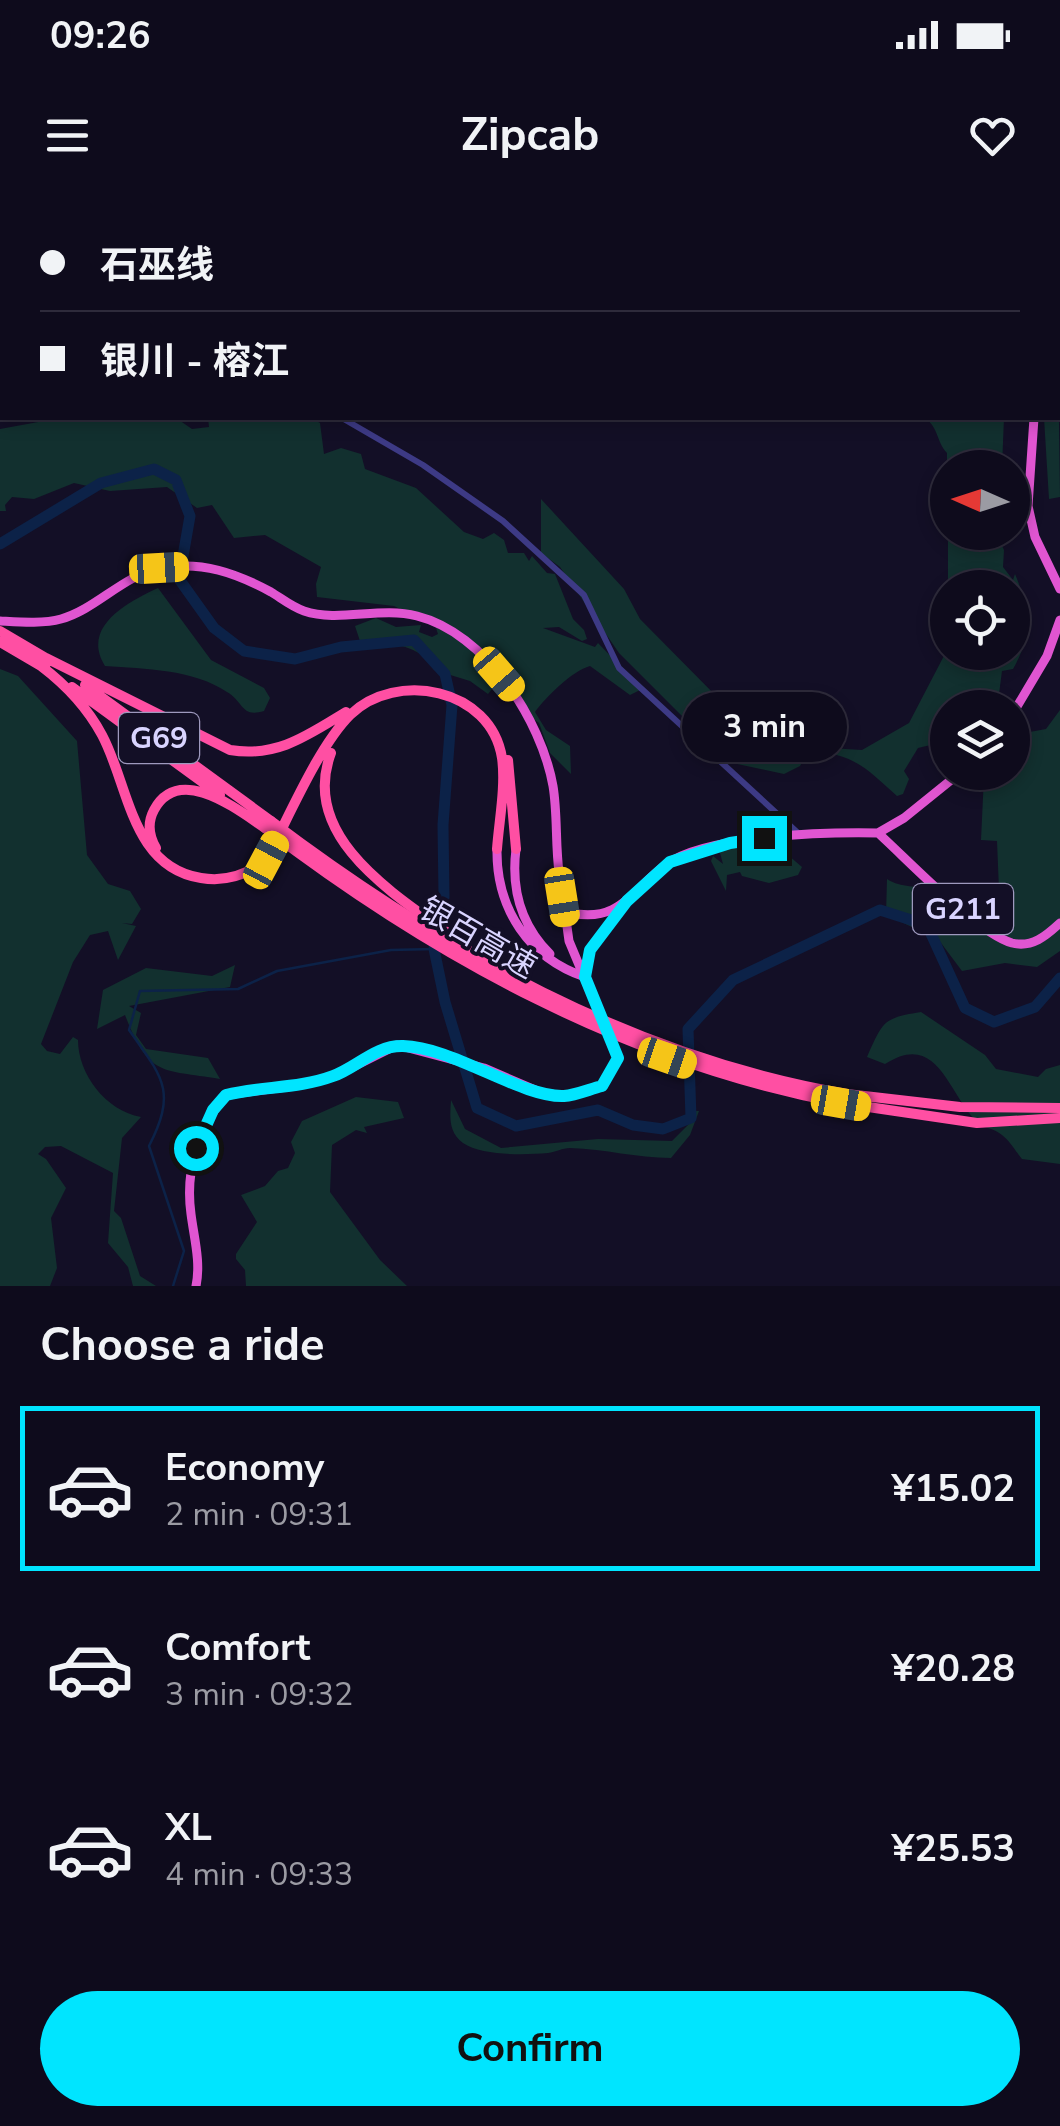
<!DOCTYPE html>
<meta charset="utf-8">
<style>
:root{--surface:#0e0b1c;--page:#171425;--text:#f1f3f6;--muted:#9b9ba3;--line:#2e2b3b;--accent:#00e5ff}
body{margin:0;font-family:"Nunito Sans","Noto Sans SC",sans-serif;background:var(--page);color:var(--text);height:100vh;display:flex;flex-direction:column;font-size:38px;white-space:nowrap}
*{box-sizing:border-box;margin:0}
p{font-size:32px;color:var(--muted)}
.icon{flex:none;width:55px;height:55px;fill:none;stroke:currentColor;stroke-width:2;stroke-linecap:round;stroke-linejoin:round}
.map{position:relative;height:1086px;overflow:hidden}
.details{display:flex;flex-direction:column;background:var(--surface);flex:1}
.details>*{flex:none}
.banner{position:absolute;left:0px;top:0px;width:1060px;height:220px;box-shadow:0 5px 15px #0003,0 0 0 2px var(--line);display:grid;align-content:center;height:220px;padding:0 40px;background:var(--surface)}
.needle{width:65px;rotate:273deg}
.tools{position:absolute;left:930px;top:250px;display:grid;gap:20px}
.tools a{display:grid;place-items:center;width:100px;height:100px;border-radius:50%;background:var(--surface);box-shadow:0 5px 15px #0003,0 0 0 2px var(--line);font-size:50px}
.end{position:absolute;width:45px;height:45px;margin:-22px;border:12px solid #00e5ff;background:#111;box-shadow:0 0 0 5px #111}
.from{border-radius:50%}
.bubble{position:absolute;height:70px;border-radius:35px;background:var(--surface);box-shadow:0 5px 15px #0003,0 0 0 2px var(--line);font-size:32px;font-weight:700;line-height:70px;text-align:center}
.car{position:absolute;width:30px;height:60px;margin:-30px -15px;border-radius:12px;box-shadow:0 0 8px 2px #0007;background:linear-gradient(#f5c518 24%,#345 0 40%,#f5c518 0 76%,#345 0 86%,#f5c518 0)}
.banner b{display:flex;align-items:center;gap:35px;height:95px;font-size:38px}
.banner b+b{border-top:2px solid var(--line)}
.banner i{width:25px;height:25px;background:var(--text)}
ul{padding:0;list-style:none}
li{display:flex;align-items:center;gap:30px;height:165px;margin:0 20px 15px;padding:0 20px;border:5px solid transparent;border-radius:0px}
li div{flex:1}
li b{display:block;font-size:38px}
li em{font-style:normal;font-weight:700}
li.active{border-color:var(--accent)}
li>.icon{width:90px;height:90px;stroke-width:1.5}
h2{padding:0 40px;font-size:45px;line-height:120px}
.button{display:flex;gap:20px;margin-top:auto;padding:20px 40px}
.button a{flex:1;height:115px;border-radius:60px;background:var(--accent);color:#111;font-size:40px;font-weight:700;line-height:115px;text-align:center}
.status{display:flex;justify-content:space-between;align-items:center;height:70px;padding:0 50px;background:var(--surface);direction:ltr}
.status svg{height:28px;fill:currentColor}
header{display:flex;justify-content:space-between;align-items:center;height:130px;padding:0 40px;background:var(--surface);font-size:45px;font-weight:700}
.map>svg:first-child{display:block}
.green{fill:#12302f}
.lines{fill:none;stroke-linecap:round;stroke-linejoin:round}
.stream{stroke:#0c2248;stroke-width:2.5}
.river{stroke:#0c2248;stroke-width:11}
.tertiary{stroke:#3d3a85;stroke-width:6}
.trunk{stroke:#e055d1;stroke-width:9}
.motorway{stroke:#ff4fa3;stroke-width:10}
.motorway-bridge{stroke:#ff4fa3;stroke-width:10}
.route{stroke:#00e5ff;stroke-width:12}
.labels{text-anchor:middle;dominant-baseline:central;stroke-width:8;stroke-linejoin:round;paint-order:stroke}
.shield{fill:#130f26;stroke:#9e99be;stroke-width:2.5}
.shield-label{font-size:30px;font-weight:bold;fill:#d9d4ff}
.street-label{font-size:32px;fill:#d9d4ff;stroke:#130f26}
</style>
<div class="status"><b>09:26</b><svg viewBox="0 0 49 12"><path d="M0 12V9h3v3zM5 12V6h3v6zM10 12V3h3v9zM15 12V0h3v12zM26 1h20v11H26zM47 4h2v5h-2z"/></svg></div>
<header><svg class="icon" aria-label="menu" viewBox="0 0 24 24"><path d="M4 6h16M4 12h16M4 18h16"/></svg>Zipcab<svg class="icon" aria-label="heart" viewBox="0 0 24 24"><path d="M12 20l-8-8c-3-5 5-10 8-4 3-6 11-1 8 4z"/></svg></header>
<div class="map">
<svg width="1060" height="1086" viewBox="0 0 1060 1086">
<rect width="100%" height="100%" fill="#130f26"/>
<path class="green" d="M 1058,150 L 1060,297 L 1049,299 L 1044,218 L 1058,218 Z
M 60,218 L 176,218 L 192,229 L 209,227 L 208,218 L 311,218 L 320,223 L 324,254 L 341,248 L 361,254 L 365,269 L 416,288 L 464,332 L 483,339 L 494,333 L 504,340 L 508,353 L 524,353 L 529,361 L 532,356 L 547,373 L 555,374 L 573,419 L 584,430 L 587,439 L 582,441 L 559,427 L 543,428 L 595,447 L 598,443 L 642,489 L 630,495 L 590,466 C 572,471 546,497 535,512 L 546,530 L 570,546 L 571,574 L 550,553 L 539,523 L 529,516 L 523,503 L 493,488 L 488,494 L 470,481 L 434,470 C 421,443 385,442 361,444 L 355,426 L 376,418 L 396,427 L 421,425 L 419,432 L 432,437 L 438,434 L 435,425 L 394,406 L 317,397 L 316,384 L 321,367 L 265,335 L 234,338 L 212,305 L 197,308 L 167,287 L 110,291 L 74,283 L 34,299 L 12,297 L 5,305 L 6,311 L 0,311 L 0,229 Z
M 925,218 L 1004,218 L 1002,267 L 948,268 L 947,305 L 947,253 C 936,241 939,228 925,218 Z
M 541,299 L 624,389 L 640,419 L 722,502 L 829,548 L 862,550 L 909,523 L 947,450 L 1012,452 L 1012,388 L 948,387 L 948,333 L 996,333 L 1004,350 L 1003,367 L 1013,380 L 1015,374 C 1030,410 1033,434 1013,469 L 1002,471 L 999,494 L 988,507 L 948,508 L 947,541 L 918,548 L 904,571 L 909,579 L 903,594 L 897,596 C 866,568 852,552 808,552 L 800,566 L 784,574 L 728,562 L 619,453 L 560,367 L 541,353 Z
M 158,388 L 211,460 L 264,488 L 270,498 L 264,511 C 241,518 244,502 227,492 C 193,469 145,469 105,466 C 80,426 130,401 158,388 Z
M 0,469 L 18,476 L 77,541 L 87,655 L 108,684 L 130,691 L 141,709 L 132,724 L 122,723 L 136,726 L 118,760 L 108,731 L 90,735 L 73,762 L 41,844 L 47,851 L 60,854 L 73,837 L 78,840 C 78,874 106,911 141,917 L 122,938 L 114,1011 L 121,1018 L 140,1076 L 156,1086 L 133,1086 L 128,1067 L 108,1043 L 113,973 L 61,946 L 45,947 L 38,954 L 46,959 L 66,988 L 51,1018 L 57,1068 L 50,1086 L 0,1086 Z
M 1060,510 L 1060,751 L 1037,767 L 1005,763 L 962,771 L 938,739 L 886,715 L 887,679 C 902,689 916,684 934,691 L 942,719 L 962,724 L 971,713 L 955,696 L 971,703 L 1005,701 L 999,690 L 997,641 L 981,640 L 984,576 L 1012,572 L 1013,543 L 1019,534 L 1046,529 Z
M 768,638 L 802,667 L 798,675 L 769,683 L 742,676 L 740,672 L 727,675 L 726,691 L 711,661 L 713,656 L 723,664 L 720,653 L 723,649 Z
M 235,765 L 230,787 L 129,806 L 141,813 L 136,835 L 146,849 L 208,858 L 220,879 C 160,869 149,877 125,815 L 97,829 L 103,790 L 146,768 L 212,776 Z
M 921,812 L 985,855 L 996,869 L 1038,877 L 1046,869 L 1060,865 L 1060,964 L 1022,959 C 1016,952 1010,941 1002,935 C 994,928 982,928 975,920 C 947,889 936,831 885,864 L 867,857 C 883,822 882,818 921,812 Z
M 356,897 L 398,902 L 404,918 L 364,927 L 367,933 L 356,930 L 332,945 L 330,992 L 380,1060 L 407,1086 L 246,1086 L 245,1070 L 236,1059 L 236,1054 L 257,1022 L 241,995 L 265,986 L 278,971 L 288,968 L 295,953 L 291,942 L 302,921 Z
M 451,900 L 465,929 L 501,948 L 598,939 L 672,941 L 689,924 L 693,911 L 699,911 L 690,935 L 671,958 C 636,958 606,949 570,948 C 562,948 556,952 548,953 C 524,955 482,956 463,943 C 448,932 450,916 451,900 Z"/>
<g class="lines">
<path class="stream" d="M 173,1086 L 184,1051 L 149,946 C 177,891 163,878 129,830 L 140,791 L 238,789 L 277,771 L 391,750 L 434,749"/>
<path class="river" d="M 0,344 L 101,283 L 154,269 L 176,280 L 190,316 L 179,379 L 214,428 L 244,451 L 295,459 L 341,447 L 414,440 L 445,474 L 452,505 L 443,625 L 444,697 L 434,749 L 445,802 L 477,908 L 516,926 L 598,910 L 633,925 L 663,929 L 691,918 L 688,829 L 733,780 L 880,710 L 927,725 L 965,808 L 994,822 L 1035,807 L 1060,778"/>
<path class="tertiary" d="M 257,2 L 257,0
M 342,218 L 423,265 L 503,321 L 584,395 L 619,468 L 798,633"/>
<path class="trunk" d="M 909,0 L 909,2
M 1034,218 L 1028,306 L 1035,337 L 1060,389
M 0,421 C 19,422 43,424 61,419 C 97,409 124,374 162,368 C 202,361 236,373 271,392 C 281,398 292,407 304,411 C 339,423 380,406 417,416 C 485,433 541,519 553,586 C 560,628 551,674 571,713 C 621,723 631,690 667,664 C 706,635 828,632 878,633 C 907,659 977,733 1012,743 C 1032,748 1046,736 1060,723
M 1012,515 L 1047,456 L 1060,420
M 878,633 L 904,618 L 961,572
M 497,649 C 496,709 529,758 585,777
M 516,649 C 511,689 521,725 550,754
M 586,775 L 590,750 L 623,706
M 196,1086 C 201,1062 194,1038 191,1014 C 185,971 198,927 226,895 L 294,886 L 335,876 L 397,845 L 484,868 L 542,893 L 566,896 L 602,886 L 618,858 L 569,741 L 564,705"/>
<path class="motorway" d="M 0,431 L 51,461
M 0,442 L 46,469
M 46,458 L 230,550 C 277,558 308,535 346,512
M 41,466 C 66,485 87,507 102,535 C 129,585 131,667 201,678 C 225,682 247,675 266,660 C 288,619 318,547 350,515 C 396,470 491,488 502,558 C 506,586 499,621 497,649
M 85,485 L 271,621
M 72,487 L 220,595
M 331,553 C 297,643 408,702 467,747
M 508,560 L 516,649
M 156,648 C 149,636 147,623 154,610 C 179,563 238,610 265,628
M 847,894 L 960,907 L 1060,908
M 841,903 L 977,923 L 1060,918"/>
<path class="motorway-bridge" d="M 271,621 C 442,750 634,858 847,894
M 265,628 C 437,759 628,863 841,903"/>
</g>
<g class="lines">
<path class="route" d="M 196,948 L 213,910 L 226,895 C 262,886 298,889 333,876 C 356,868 376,845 403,846 C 453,847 522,898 564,896 C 576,895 590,889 602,886 L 618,858 L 585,777 L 590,750 L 627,701 L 670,662 L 730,643 L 764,638"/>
</g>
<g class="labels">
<g class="shield">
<rect x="119" y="513" width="80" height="50" rx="8"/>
<rect x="913" y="684" width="100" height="50" rx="8"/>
</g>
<g class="shield-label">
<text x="159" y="538">G69</text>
<text x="963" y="709">G211</text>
</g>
<g class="street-label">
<text transform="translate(478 738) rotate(30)">银百高速</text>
</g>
</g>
</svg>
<div class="tools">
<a><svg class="needle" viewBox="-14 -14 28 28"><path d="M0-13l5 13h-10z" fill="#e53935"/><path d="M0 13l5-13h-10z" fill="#9b9ba3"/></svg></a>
<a><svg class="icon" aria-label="locate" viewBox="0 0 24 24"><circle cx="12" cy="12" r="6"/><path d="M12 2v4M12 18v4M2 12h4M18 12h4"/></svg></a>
<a><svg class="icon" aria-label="layers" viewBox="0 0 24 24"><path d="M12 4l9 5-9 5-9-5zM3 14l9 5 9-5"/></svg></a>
</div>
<i class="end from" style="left:196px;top:948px"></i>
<i class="end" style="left:764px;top:638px"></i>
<div class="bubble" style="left:682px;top:492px;width:165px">3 min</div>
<i class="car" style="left:159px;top:368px;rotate:87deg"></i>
<i class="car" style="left:499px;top:474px;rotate:139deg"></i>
<i class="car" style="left:266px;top:660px;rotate:28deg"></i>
<i class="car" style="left:562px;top:697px;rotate:171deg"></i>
<i class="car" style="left:667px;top:858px;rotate:109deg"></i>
<i class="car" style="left:841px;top:903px;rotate:100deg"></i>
<div class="banner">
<b><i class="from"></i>石巫线</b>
<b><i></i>银川 - 榕江</b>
</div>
</div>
<section class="details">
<h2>Choose a ride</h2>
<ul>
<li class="active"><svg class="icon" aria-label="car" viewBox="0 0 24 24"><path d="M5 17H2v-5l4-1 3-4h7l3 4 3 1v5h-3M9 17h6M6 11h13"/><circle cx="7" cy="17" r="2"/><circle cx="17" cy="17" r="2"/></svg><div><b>Economy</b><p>2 min · 09:31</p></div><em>¥15.02</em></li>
<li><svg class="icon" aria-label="car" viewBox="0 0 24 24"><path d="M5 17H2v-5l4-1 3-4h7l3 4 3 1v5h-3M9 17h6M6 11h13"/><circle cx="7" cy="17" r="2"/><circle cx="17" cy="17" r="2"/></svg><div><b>Comfort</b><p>3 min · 09:32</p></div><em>¥20.28</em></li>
<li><svg class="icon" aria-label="car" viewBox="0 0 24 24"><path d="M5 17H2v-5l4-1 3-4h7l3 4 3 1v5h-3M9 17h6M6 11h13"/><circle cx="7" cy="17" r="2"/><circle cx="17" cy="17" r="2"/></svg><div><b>XL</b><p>4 min · 09:33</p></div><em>¥25.53</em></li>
</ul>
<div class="button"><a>Confirm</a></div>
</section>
